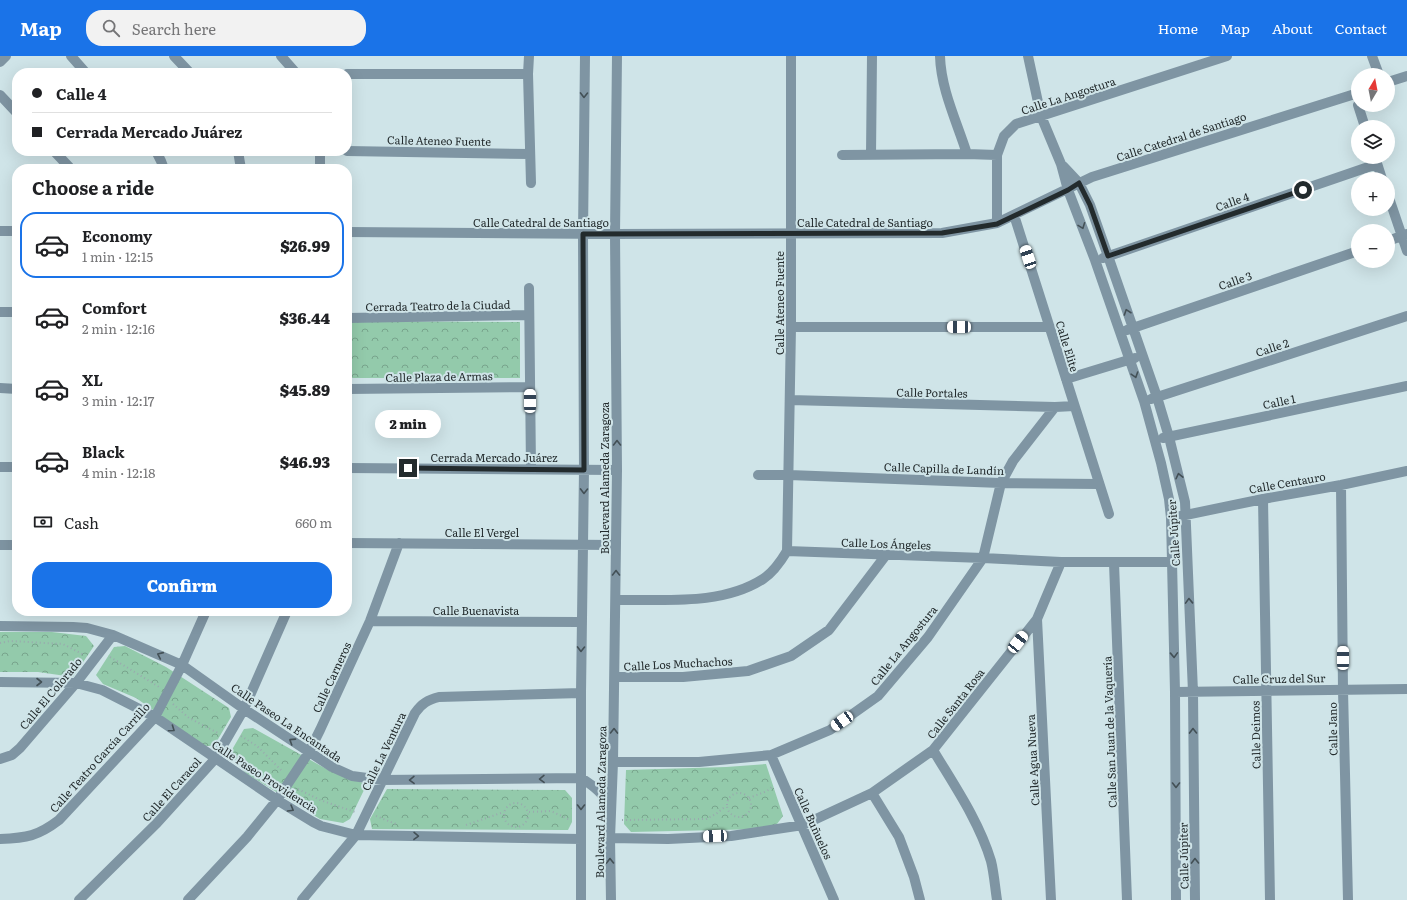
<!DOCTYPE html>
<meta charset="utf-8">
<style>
:root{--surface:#fff;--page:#f2f2f2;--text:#202124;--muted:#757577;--line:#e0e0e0;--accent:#1a73e8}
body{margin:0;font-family:Literata,serif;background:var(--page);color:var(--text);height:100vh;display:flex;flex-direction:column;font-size:15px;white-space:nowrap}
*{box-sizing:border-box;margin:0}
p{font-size:13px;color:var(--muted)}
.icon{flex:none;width:22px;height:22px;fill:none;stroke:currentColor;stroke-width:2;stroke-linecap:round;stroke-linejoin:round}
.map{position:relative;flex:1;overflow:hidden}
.panel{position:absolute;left:12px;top:108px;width:340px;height:452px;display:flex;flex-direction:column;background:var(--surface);border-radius:16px;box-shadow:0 4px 16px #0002}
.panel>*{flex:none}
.top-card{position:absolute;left:12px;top:12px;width:340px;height:88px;border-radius:16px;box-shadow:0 4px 16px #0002;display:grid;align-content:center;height:88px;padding:0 20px;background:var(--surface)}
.needle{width:26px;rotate:10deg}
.tools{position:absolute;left:1351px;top:12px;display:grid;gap:8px}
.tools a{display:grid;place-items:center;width:44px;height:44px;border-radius:50%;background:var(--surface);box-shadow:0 4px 16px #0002;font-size:20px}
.end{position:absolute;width:18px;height:18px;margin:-9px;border:5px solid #232b2d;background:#fff;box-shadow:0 0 0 2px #fff}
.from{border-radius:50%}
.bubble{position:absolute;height:28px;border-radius:14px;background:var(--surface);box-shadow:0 4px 16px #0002;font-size:13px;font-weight:800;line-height:28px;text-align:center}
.car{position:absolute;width:12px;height:24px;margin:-12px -6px;border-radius:5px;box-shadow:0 0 3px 1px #0007;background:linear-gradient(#fff 24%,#345 0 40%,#fff 0 76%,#345 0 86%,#fff 0)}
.top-card b{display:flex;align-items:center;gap:14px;height:38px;font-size:15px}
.top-card b+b{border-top:1px solid var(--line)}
.top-card i{width:10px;height:10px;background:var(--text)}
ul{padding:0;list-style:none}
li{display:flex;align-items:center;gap:12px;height:66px;margin:0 8px 6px;padding:0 12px;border:2px solid transparent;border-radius:16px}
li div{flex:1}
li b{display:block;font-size:15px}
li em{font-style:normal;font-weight:800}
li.selected{border-color:var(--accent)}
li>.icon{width:36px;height:36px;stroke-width:1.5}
h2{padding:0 20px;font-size:18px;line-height:48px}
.pay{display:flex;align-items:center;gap:10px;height:44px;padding:0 20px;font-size:15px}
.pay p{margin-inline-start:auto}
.button{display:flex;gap:8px;margin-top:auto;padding:8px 20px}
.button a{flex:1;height:46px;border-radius:16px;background:var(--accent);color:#fff;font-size:16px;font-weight:800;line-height:46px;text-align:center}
header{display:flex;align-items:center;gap:24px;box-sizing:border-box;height:56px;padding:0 20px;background:var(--accent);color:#fff}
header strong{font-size:19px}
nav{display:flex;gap:22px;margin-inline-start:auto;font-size:14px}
.search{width:280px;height:36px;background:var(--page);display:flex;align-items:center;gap:10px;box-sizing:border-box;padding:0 14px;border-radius:16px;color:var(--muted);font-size:15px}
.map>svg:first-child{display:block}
.park{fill:url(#park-crowns)}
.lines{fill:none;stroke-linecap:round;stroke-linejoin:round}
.path{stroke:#99aaae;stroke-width:2;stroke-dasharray:1 3;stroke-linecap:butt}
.minor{stroke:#7f95a3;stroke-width:10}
.oneway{stroke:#435056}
.route{stroke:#232b2d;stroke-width:5}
.labels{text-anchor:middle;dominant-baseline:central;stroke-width:4;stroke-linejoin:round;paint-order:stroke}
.street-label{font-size:11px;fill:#232b2d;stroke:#cfe4e8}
</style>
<header>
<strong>Map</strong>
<div class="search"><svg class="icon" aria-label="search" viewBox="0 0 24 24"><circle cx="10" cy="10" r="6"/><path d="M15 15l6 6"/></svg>Search here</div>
<nav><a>Home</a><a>Map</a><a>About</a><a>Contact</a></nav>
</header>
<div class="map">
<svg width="1407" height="844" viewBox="0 0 1407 844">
<defs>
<pattern id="park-crowns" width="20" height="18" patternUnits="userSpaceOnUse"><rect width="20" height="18" fill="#93caab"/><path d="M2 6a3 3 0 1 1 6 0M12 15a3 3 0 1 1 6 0" fill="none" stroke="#78a48c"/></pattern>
</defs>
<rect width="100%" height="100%" fill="#cfe4e8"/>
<path class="park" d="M 347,265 L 520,266 L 520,322 L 347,322 Z
M 0,576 L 52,576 L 86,580 L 94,590 L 73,621 L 38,616 L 0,616 Z
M 125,590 L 166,611 L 229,652 L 231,661 L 214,690 L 204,690 L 136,642 L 103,628 L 96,619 L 114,591 Z
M 253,672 L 330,715 L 363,727 L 364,734 L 350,763 L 343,767 L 320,763 L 247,718 L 231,702 L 233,692 L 244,673 Z
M 766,708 L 783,760 L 777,768 L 762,773 L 631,776 L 624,768 L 626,714 L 726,711 Z
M 387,733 L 565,734 L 572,742 L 572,766 L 568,774 L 372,773 L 370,763 Z"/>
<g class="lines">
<path class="path" d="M 0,587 L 10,585 L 63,588 L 84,599
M 110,601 L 159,631
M 173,648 L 189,662 L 218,677
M 241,680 L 257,690 L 283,716
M 298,733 L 320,744 L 355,756
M727 749a12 12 0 1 1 24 0a12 12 0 1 1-24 0Z
M 749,742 L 767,735 L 773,730
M504 759a12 12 0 1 1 24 0a12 12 0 1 1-24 0Z
M 529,756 L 551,755 L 570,764
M 376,760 L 396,768
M 622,764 L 706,763 L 716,758 L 726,750
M 466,769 L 504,756"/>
<path class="minor" d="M 71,0 L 86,17
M 174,0 L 190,17
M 281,0 L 296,17
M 529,0 L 528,18 L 531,127
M 940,0 C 941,34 957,66 967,98
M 1028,0 L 1041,60 L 1061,108 L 1068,134 L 1095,204 L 1144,345 L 1161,407 L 1169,443 L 1171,462 L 1175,636 L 1176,844
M 1372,0 L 1379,19
M 0,6 L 6,0
M 347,18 L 528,18
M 1388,26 L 1407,20
M 0,39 L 17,57
M 1358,49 L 1365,71
M 54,95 L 71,113
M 156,95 L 161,105 L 164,113
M 238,95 L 241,113
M 347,95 L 530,98
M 842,99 L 967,98 L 997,99
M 871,99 L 872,0
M 1375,101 L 1382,123
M 1063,110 L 1079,127 L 1090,149 L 1108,200 L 1157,341 L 1169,381 L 1185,446 L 1193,636 L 1195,844
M 320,113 L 320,95
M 1388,139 L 1407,195
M 1014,159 L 1109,458
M 997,167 L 997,99 L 1004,80 L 1016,68 L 1227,0
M 0,175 L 17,175
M 347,176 L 615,178 L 942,177 L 997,167 L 1092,121 L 1358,37
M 1388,185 L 1407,178
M 1103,202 L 1377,108
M 529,232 L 531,413
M 0,256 L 17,256
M 347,262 L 529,259
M 791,271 L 1050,271
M 1127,274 L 1358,195
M 1066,323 L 1135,302
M 0,332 L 17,333
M 347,333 L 530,331
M 1151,343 L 1407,260
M 790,344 L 1055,351 L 1074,350
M 1163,382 L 1407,330
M 0,411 L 17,411
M 347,412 L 617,414
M 758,419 L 789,419 L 1001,427 L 1099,428
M 1341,429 L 1343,634 L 1348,844
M 1263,443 L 1270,844
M 1171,462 L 1263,443 L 1341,429 L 1407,415
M 347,487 L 616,489
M 0,489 L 17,489
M 787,495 L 791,271 L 791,0
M 787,495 L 983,502 L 1061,506 L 1172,506
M 1114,507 L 1127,844
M 616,544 C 664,543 721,550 763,523 C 774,516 781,505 787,495
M 1037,563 L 1051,844
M 370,565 L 581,566
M 0,570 L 73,571 L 87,572 L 113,579 L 182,609 L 244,653 L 332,711 L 352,720 L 382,724 L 581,722 C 594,730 604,738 611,752
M 615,621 L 683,621 L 748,615 L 791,600 L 829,574 L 886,499
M 0,626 L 76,627 L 102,634 L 155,661 L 277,744 L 313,766 L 321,770 L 356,779 L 581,783
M 1175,636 L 1407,633
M 933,694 C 954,729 979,765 991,805 C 994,817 995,831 997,844
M 771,699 L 834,844
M 0,703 L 12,699 L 20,692 L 76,627 L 113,579
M 613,706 L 699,706 L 771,699 L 830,674 L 878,640 L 928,581 L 983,502 L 1001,427 L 1013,405 L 1055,351
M 872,737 L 899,781 L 914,821 L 920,844
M 610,782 L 668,783 L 731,780 L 803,769 L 872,737 L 933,694 L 1037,563 L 1061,506
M 0,783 C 27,782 38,780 59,764 L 155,661 L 182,609 L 206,555
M 79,844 L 157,767 L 215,703 L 244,653 L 287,555
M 188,844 L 247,781 L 277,744 L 309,696 L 320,674 L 370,565 L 399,487
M 302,844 L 356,779 L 415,657 C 422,647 428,644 439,641 L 581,637
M 581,844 L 581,637 L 584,414 L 583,178 L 585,0
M 611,844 L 610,782 L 613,706 L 617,414 L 615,178 L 617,0"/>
</g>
<defs><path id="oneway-chevron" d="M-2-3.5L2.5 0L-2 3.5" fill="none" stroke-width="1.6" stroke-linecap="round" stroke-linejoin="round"/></defs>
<g class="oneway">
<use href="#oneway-chevron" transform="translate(584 39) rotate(91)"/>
<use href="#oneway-chevron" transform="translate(1082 170) rotate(69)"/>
<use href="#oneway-chevron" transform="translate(1127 256) rotate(-109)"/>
<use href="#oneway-chevron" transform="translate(1135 319) rotate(72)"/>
<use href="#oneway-chevron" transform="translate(617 387) rotate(-90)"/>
<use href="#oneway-chevron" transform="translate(1179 420) rotate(-103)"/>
<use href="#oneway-chevron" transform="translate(584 435) rotate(91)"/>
<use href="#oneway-chevron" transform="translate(616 517) rotate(-90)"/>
<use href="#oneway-chevron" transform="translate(1189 545) rotate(-92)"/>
<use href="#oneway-chevron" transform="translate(581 593) rotate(91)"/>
<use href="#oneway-chevron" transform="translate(160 599) rotate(-156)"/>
<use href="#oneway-chevron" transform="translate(1174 599) rotate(88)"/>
<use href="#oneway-chevron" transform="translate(39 626)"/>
<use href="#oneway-chevron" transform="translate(172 673) rotate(35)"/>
<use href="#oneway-chevron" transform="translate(614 675) rotate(-89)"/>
<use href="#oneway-chevron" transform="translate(1193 675) rotate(-91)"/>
<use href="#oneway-chevron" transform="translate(292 685) rotate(-147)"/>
<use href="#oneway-chevron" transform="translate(542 723) rotate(179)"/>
<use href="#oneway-chevron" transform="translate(412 724) rotate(179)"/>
<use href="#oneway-chevron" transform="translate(1176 729) rotate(90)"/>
<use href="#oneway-chevron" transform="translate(581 751) rotate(90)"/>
<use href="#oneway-chevron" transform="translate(291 753) rotate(30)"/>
<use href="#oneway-chevron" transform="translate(416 780) rotate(1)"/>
<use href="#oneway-chevron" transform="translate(610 805) rotate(-91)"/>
<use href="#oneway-chevron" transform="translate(1195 805) rotate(-91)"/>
</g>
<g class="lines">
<path class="route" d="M 408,412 L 584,414 L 583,178 L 942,177 L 997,168 L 1068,134 L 1079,127 L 1090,149 L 1108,200 L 1303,134"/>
</g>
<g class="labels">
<g class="street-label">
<text transform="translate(1068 39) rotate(-18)">Calle La Angostura</text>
<text transform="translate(1181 80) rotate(-18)">Calle Catedral de Santiago</text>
<text transform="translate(439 84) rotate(1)">Calle Ateneo Fuente</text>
<text transform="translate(1232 145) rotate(-19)">Calle 4</text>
<text x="541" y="166">Calle Catedral de Santiago</text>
<text x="865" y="166">Calle Catedral de Santiago</text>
<text transform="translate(1235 224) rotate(-19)">Calle 3</text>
<text transform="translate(779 247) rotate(-90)">Calle Ateneo Fuente</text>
<text transform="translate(438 249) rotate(-1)">Cerrada Teatro de la Ciudad</text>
<text transform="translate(1068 290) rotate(73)">Calle Elite</text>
<text transform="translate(1272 291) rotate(-18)">Calle 2</text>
<text transform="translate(439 320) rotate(-1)">Calle Plaza de Armas</text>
<text transform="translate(932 336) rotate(1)">Calle Portales</text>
<text transform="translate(1279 345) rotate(-12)">Calle 1</text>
<text x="494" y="401">Cerrada Mercado Juárez</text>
<text transform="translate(944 412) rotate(2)">Calle Capilla de Landín</text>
<text transform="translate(604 422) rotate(-90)">Boulevard Alameda Zaragoza</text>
<text transform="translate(1287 426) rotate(-10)">Calle Centauro</text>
<text x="482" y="476">Calle El Vergel</text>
<text transform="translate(1173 477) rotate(-94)">Calle Júpiter</text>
<text transform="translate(886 487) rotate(2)">Calle Los Ángeles</text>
<text x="476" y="554">Calle Buenavista</text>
<text transform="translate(903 589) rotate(-51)">Calle La Angostura</text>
<text transform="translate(678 607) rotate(-3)">Calle Los Muchachos</text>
<text transform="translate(331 621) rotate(-65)">Calle Carneros</text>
<text transform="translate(1279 622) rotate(-1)">Calle Cruz del Sur</text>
<text transform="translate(50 637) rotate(-50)">Calle El Colorado</text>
<text transform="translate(955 647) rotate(-52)">Calle Santa Rosa</text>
<text transform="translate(287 666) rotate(34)">Calle Paseo La Encantada</text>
<text transform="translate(1332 673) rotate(-91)">Calle Jano</text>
<text transform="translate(1109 676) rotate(-92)">Calle San Juan de la Vaquería</text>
<text transform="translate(1255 679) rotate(-91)">Calle Deimos</text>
<text transform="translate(383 695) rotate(-64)">Calle La Ventura</text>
<text transform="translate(99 701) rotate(-48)">Calle Teatro García Carrillo</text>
<text transform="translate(1032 704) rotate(-93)">Calle Agua Nueva</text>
<text transform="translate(265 720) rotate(33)">Calle Paseo Providencia</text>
<text transform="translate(171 733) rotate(-48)">Calle El Caracol</text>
<text transform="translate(600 746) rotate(-89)">Boulevard Alameda Zaragoza</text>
<text transform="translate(814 767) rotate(66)">Calle Buñuelos</text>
<text transform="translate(1183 800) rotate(-91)">Calle Júpiter</text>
</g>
</g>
</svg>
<div class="tools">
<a><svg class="needle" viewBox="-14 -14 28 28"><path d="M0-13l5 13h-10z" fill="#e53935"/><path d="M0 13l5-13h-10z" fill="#757577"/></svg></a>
<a><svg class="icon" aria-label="layers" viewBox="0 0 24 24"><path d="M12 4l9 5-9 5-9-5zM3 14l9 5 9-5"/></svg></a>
<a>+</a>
<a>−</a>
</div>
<i class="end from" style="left:1303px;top:134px"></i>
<i class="end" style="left:408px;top:412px"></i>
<div class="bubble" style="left:375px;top:354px;width:66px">2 min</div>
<i class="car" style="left:1028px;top:201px;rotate:342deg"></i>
<i class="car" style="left:959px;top:271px;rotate:270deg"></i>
<i class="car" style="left:530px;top:345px;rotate:0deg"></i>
<i class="car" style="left:1018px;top:586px;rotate:38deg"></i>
<i class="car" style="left:1343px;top:602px;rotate:0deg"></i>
<i class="car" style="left:842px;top:665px;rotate:235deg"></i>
<i class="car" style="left:715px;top:780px;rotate:267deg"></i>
<div class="top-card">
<b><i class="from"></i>Calle 4</b>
<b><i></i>Cerrada Mercado Juárez</b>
</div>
<section class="panel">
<h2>Choose a ride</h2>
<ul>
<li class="selected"><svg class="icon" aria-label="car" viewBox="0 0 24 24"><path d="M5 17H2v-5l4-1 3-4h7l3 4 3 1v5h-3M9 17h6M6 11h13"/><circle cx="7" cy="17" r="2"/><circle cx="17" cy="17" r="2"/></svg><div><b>Economy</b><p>1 min · 12:15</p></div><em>$26.99</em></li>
<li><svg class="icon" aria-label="car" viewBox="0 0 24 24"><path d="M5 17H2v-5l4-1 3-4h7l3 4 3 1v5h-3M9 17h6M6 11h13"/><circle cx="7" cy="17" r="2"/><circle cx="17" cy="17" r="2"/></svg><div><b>Comfort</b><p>2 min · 12:16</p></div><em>$36.44</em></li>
<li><svg class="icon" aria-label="car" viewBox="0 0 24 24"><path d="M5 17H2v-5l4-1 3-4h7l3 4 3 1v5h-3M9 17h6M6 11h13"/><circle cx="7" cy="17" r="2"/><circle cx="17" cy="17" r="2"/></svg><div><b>XL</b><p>3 min · 12:17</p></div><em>$45.89</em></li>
<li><svg class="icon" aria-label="car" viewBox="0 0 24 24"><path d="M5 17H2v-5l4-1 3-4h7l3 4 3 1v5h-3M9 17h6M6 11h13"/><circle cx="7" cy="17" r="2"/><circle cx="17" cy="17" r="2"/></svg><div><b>Black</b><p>4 min · 12:18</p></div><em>$46.93</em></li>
</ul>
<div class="pay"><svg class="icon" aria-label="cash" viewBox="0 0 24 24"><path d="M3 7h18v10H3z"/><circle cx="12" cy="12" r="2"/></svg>Cash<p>660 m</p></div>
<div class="button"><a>Confirm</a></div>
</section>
</div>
